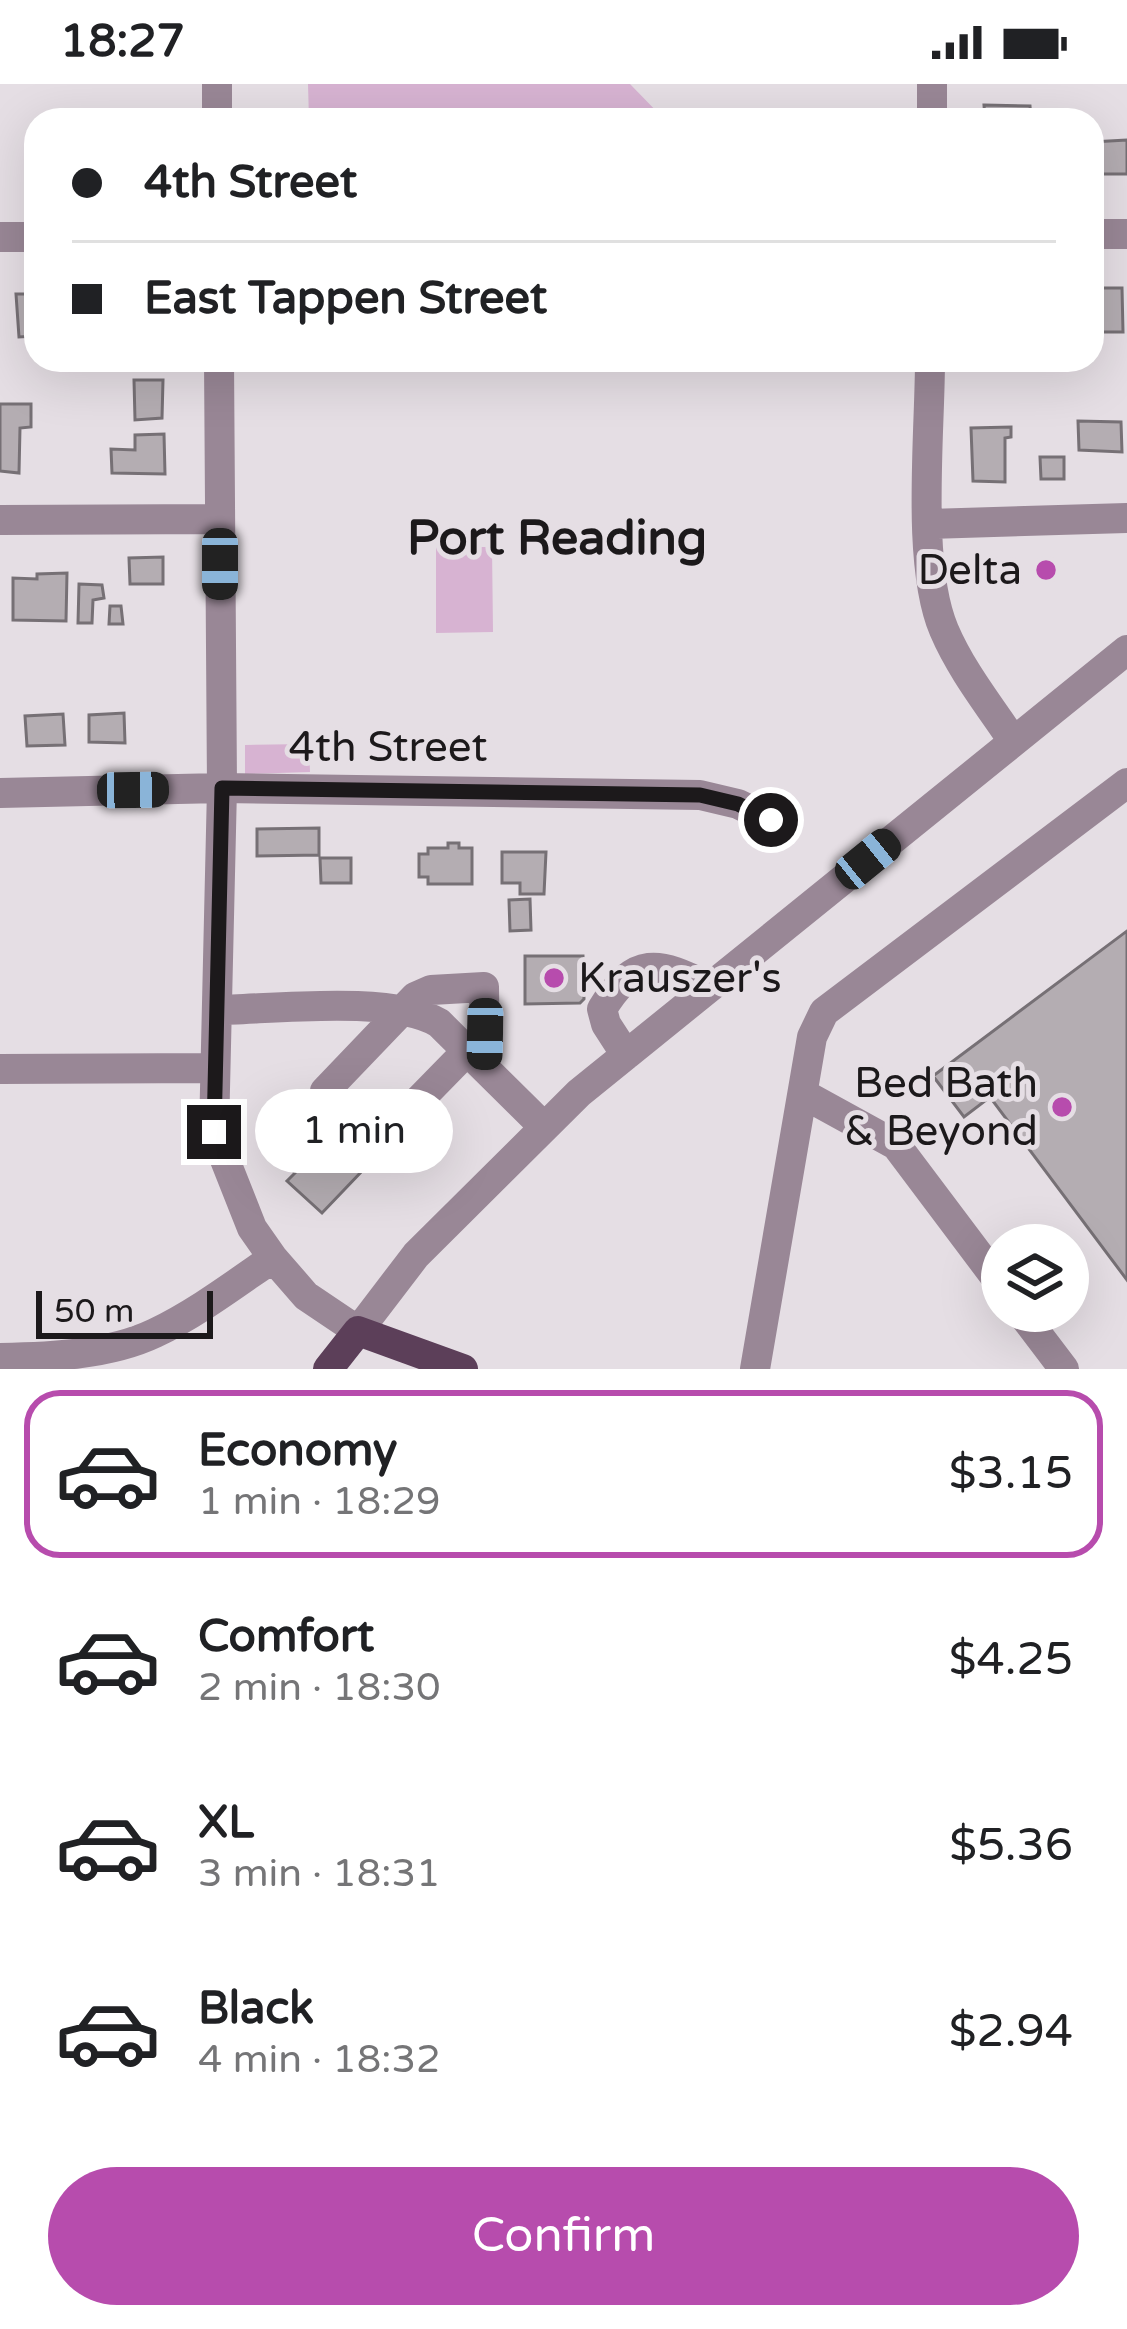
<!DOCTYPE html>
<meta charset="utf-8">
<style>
:root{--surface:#fff;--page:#f2f2f2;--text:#202124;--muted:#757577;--line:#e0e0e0;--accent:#b74cad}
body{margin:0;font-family:"Varela Round",sans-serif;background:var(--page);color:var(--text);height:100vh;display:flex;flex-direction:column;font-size:45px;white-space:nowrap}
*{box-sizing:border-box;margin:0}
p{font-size:39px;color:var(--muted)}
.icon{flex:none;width:66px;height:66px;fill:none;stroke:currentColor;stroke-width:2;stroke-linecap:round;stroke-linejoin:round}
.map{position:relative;height:1285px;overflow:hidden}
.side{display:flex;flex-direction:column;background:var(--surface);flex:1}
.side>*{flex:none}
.guide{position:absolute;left:24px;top:24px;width:1080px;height:264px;border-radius:36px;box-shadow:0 12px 48px #0002;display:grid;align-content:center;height:264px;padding:0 48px;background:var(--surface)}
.controls{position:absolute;left:981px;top:1140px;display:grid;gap:24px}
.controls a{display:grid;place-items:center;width:108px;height:108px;border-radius:50%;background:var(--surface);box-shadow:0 12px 48px #0002;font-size:60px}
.scale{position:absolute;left:36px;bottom:30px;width:177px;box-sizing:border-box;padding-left:12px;border:6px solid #1c191b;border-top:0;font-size:33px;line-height:42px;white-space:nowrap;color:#1c191b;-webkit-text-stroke:9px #e5dee4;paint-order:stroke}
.end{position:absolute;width:54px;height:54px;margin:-27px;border:15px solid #1c191b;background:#fff;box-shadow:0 0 0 6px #fff}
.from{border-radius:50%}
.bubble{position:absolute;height:84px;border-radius:42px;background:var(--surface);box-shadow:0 12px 48px #0002;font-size:39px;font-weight:600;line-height:84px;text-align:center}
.car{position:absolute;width:36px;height:72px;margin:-36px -18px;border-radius:15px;box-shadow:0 0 9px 3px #0007;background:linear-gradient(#222 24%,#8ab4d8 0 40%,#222 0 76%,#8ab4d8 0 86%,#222 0)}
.guide b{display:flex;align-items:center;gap:42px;height:114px;font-size:45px}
.guide b+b{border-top:3px solid var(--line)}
.guide i{width:30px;height:30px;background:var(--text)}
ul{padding:21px 0 0;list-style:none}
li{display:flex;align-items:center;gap:36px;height:168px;margin:0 24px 18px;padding:0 24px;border:6px solid transparent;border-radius:36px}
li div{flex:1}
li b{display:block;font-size:45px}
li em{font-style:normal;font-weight:600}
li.active{border-color:var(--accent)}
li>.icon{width:108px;height:108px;stroke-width:1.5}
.button{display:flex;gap:24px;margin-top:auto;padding:24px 48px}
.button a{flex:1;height:138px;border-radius:72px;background:var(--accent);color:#fff;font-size:48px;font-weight:600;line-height:138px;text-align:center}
.status{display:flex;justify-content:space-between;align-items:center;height:84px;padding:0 60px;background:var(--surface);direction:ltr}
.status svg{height:33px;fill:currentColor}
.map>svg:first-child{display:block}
.green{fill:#d7b3d2}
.building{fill:#b4adb2;stroke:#767075;stroke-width:3}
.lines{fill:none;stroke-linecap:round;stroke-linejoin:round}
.minor{stroke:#998796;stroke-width:30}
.major{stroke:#5c3f59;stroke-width:30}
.route{stroke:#1c191b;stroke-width:15}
.poi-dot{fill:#b74cad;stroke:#e5dee4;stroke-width:4.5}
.labels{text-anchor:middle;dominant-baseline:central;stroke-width:10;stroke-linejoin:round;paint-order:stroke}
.poi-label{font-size:42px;fill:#1c191b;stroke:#e5dee4;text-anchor:end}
.street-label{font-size:42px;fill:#1c191b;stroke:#e5dee4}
.quarter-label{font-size:48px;font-weight:bold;fill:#1c191b;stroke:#e5dee4}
</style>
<div class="status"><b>18:27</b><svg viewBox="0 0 49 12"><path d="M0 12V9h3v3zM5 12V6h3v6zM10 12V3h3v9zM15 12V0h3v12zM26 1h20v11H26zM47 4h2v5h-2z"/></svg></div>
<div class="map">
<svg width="1127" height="1285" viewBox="0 0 1127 1285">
<rect width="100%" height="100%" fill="#e5dee4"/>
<path class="green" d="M 308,0 L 630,0 L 665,36 L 309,36 Z
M 436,463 L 492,463 L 493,548 L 436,549 Z
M 309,660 L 310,688 L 245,690 L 245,661 Z"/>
<path class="building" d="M 984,21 L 1030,22 L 1031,36 L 985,36 Z
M 1127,56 L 1127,90 L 1092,90 L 1092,58 Z
M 1092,204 L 1122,204 L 1123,248 L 1092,248 Z
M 16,210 L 36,210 L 36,252 L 19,253 Z
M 134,276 L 163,276 L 163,282 L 134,281 Z
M 983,276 L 1026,276 L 1026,284 L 983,284 Z
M 134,296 L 163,296 L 162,334 L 135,336 Z
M 0,320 L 31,320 L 31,343 L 20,344 L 19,389 L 0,387 Z
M 1078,337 L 1121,338 L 1122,368 L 1079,366 Z
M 1011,343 L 1011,353 L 1005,354 L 1005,398 L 973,397 L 971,344 Z
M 164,350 L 165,390 L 112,389 L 111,365 L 135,366 L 135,351 Z
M 1040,373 L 1064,373 L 1064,395 L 1041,395 Z
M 163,473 L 163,500 L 130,500 L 129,474 Z
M 67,489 L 66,537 L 13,536 L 13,494 L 37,495 L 37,490 Z
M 79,500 L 102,501 L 104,514 L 93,516 L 92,539 L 78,539 Z
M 110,522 L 121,522 L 123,540 L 109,540 Z
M 124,629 L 125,659 L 89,658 L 89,631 Z
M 63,630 L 65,661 L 27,662 L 25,632 Z
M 319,744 L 319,771 L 257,772 L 257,745 Z
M 448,759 L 459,759 L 459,764 L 472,764 L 472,800 L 428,800 L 428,793 L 419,793 L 419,770 L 428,770 L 428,764 L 448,764 Z
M 502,768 L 546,768 L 544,810 L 520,810 L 520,799 L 502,799 Z
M 320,774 L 351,774 L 351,799 L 321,799 Z
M 530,815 L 531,846 L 510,847 L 509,816 Z
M 1127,847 L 1127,1196 L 990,1013 L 964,1033 L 933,992 Z
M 525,872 L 583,872 L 584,915 L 580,919 L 525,920 Z
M 311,1024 L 337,1049 L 342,1043 L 348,1049 L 337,1061 L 363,1086 L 322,1129 L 287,1097 L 295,1089 L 274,1063 Z"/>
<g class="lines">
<path class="minor" d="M 217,0 L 217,36
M 932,36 L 932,0
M 1092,150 L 1127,150
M 0,153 L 36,153
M 219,276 L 222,704 L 214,1048 L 252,1144 L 273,1174 L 306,1212 L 358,1247 L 416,1171 L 579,1009 L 1127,566
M 930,276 C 930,350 916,480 944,546 C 961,586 989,621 1013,657
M 0,436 L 220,435
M 929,440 L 1127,434
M 0,709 L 222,704 L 700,711 L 738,720 L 771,736
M 217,926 C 274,925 392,911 439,939 L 544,1043
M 626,971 L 606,940 L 602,925 C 635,871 658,877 709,903
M 0,985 L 215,984
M 325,1007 L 415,913 L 431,906 L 484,903 L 485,982
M 805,1011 L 896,1061 L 1002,1202
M 379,1057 L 468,966
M 1020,1227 L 1064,1285
M 0,1274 C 50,1273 109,1271 155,1249 C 197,1229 235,1200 273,1174
M 755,1285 L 812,953 L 824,928 L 1127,699"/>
<path class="major" d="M 328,1285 L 358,1247 L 463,1285"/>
</g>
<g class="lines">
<path class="route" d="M 214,1048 L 222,704 L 700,711 L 738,720 L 771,736"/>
</g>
<g class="poi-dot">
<circle cx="1046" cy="486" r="12"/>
<circle cx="554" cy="894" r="12"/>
<circle cx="1062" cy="1023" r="12"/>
</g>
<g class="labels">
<g class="poi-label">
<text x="1022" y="486">Delta</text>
<text x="578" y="894" text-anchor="start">Krauszer's</text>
<text x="1038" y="999">Bed Bath<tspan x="1038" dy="48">&amp; Beyond</tspan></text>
</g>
<g class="street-label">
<text x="388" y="663">4th Street</text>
</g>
<g class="quarter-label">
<text x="557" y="455">Port Reading</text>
</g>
</g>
</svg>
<div class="controls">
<a><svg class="icon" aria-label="layers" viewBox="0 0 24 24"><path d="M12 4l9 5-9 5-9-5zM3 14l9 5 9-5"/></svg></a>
</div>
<div class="scale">50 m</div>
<i class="end from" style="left:771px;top:736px"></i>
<i class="end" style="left:214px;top:1048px"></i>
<div class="bubble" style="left:255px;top:1005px;width:198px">1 min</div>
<i class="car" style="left:220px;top:480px;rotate:180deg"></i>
<i class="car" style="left:133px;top:706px;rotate:89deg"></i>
<i class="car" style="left:868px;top:775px;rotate:51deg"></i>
<i class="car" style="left:485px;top:950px;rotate:181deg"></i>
<div class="guide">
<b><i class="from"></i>4th Street</b>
<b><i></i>East Tappen Street</b>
</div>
</div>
<section class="side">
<ul>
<li class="active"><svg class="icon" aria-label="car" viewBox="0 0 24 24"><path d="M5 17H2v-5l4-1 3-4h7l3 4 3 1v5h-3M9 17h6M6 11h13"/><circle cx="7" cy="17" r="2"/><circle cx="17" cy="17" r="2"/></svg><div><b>Economy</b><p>1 min · 18:29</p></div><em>$3.15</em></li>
<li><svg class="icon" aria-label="car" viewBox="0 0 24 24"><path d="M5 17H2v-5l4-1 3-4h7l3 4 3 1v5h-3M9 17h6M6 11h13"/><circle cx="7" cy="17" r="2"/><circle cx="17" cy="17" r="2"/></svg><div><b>Comfort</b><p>2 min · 18:30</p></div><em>$4.25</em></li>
<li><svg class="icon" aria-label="car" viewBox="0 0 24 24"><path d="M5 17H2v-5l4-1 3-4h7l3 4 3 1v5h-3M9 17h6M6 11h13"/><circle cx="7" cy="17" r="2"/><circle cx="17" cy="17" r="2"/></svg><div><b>XL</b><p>3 min · 18:31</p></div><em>$5.36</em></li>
<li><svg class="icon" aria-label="car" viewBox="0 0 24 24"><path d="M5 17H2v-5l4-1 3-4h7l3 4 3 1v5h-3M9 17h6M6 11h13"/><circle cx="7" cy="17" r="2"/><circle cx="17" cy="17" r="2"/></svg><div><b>Black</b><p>4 min · 18:32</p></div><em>$2.94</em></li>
</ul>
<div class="button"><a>Confirm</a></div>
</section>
